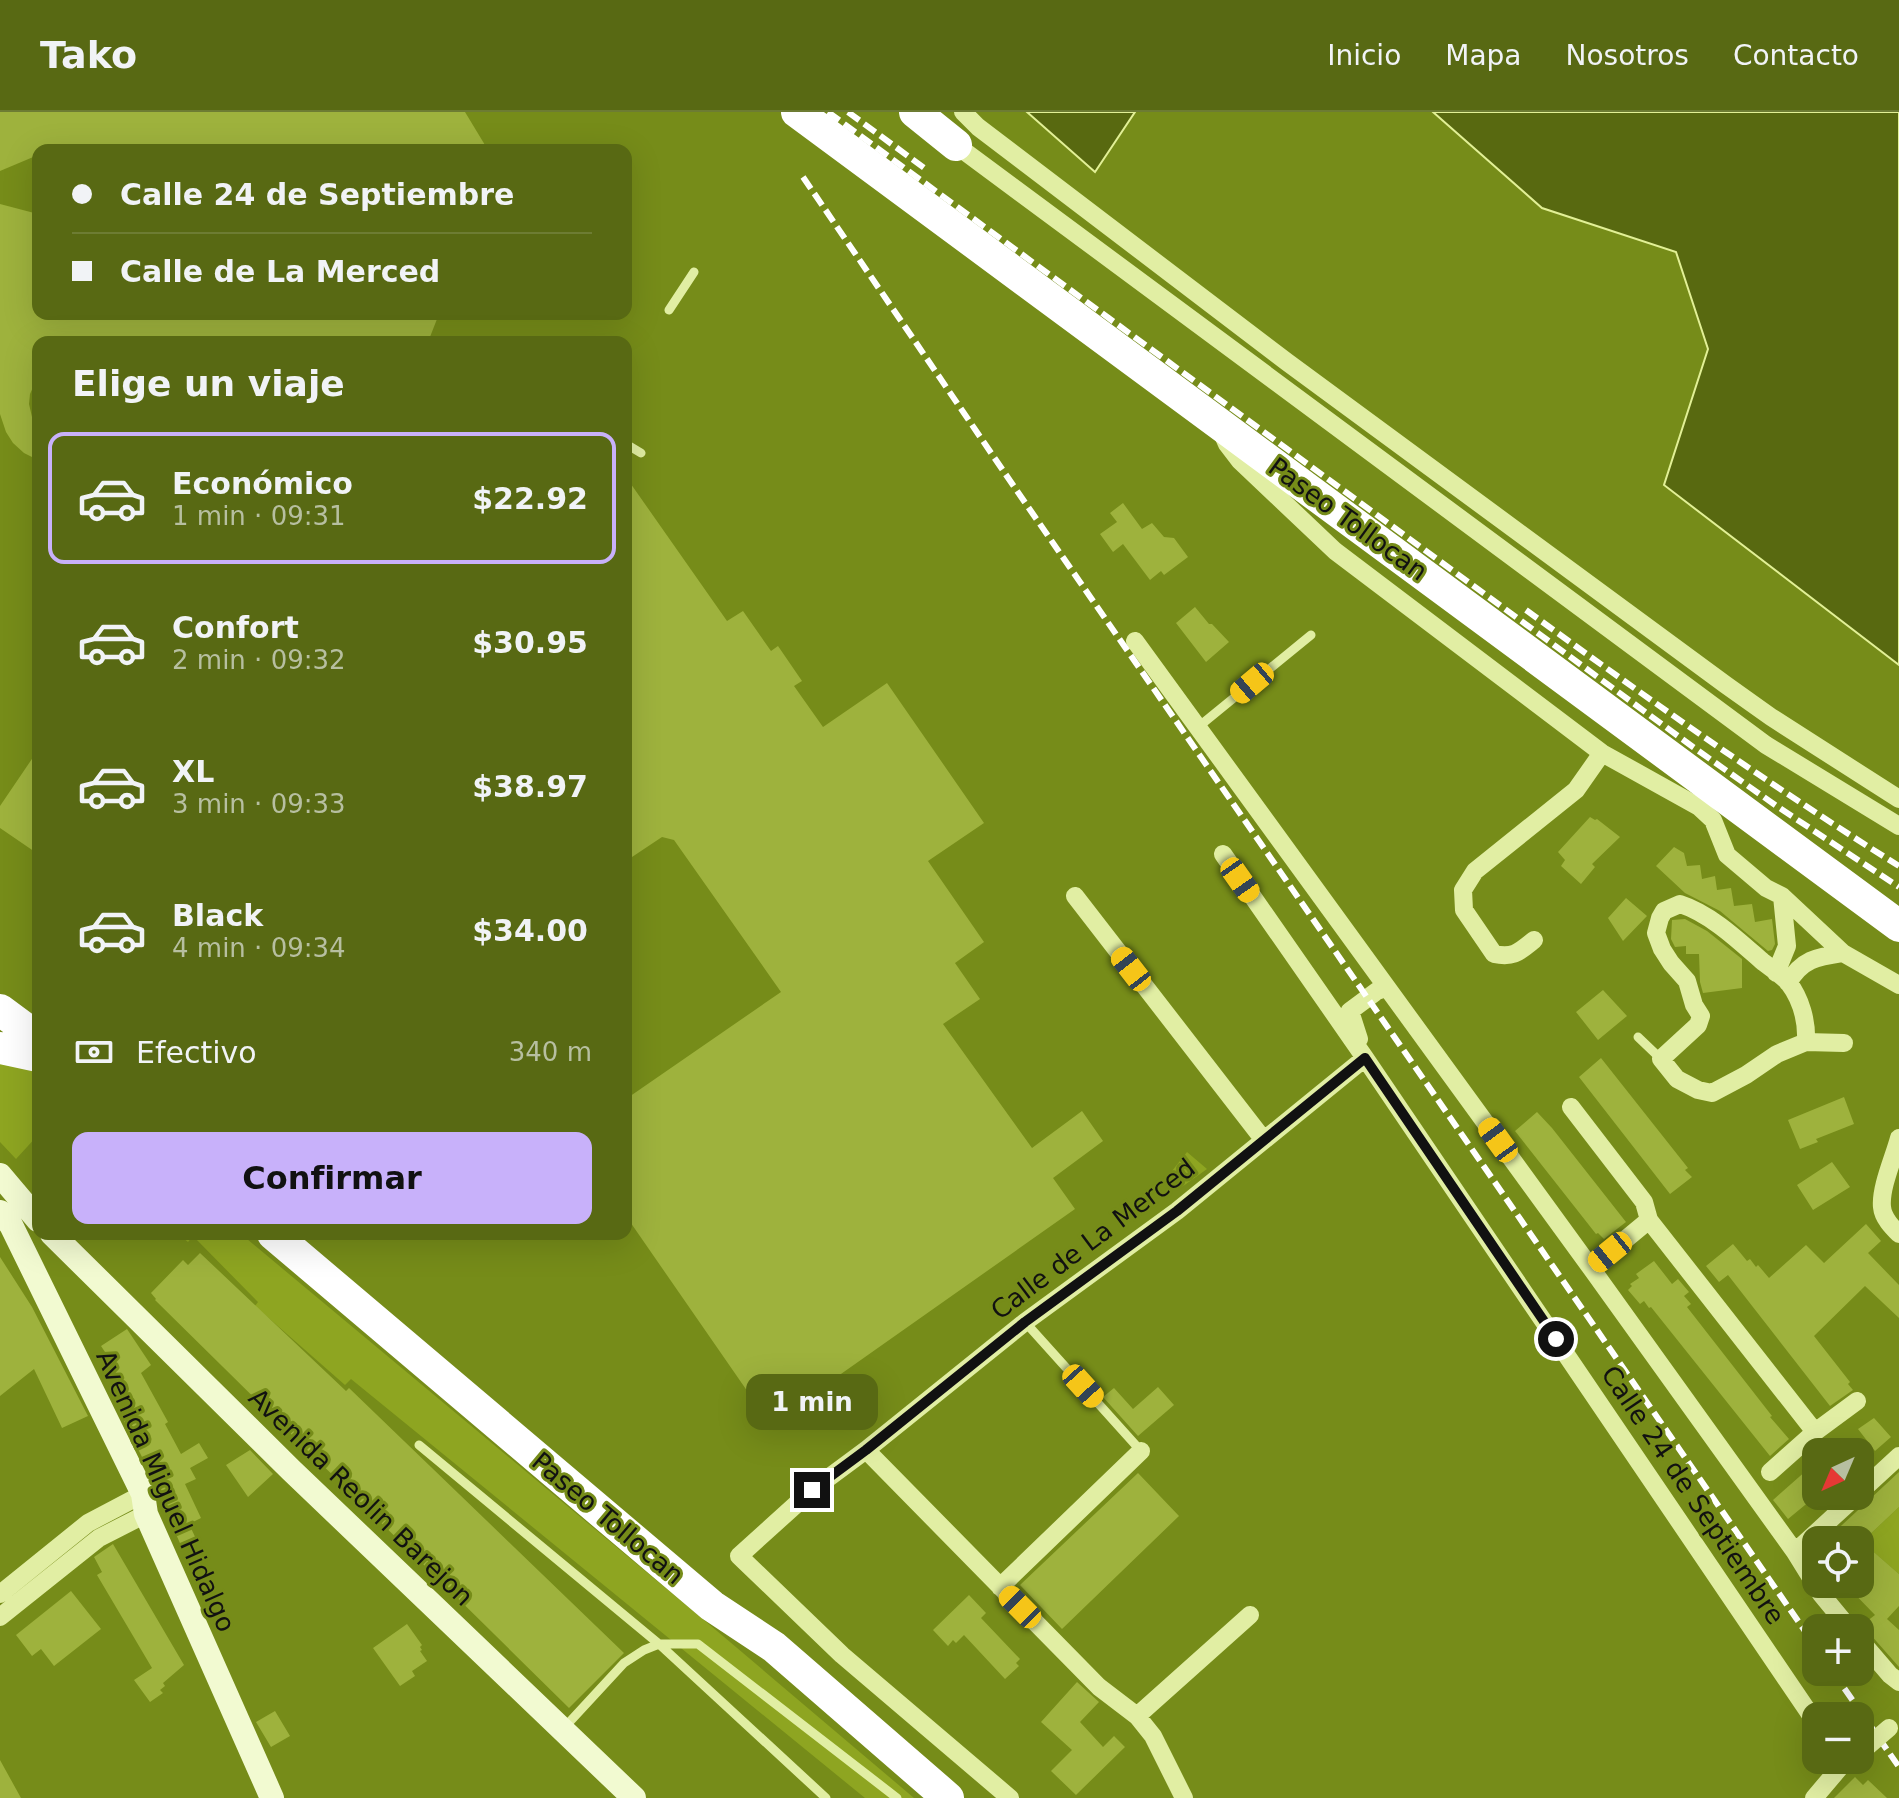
<!DOCTYPE html>
<html lang="es">
<meta charset="utf-8">
<style>
:root{--surface:#586913;--page:#5e6f1c;--text:#f1f3f6;--muted:#b7bfa0;--line:#6d7c33;--accent:#c8b1fa}
body{margin:0;font-family:"DejaVu Sans",sans-serif;background:var(--page);color:var(--text);height:100vh;display:flex;flex-direction:column;font-size:30px;white-space:nowrap}
*{box-sizing:border-box;margin:0}
p{font-size:26px;color:var(--muted)}
.icon{flex:none;width:44px;height:44px;fill:none;stroke:currentColor;stroke-width:2;stroke-linecap:round;stroke-linejoin:round}
.map{position:relative;flex:1;overflow:hidden}
.sheet{position:absolute;left:32px;top:224px;width:600px;height:904px;display:flex;flex-direction:column;background:var(--surface);border-radius:16px;box-shadow:0 8px 32px #0002}
.sheet>*{flex:none}
.hud{position:absolute;left:32px;top:32px;width:600px;height:176px;border-radius:16px;box-shadow:0 8px 32px #0002;display:grid;align-content:center;height:176px;padding:0 40px;background:var(--surface)}
.needle{width:52px;rotate:224deg}
.tools{position:absolute;left:1802px;top:1326px;display:grid;gap:16px}
.tools a{display:grid;place-items:center;width:72px;height:72px;border-radius:16px;background:var(--surface);box-shadow:0 8px 32px #0002;font-size:40px}
.end{position:absolute;width:36px;height:36px;margin:-18px;border:10px solid #111;background:#fff;box-shadow:0 0 0 4px #fff}
.from{border-radius:50%}
.bubble{position:absolute;height:56px;border-radius:16px;background:var(--surface);box-shadow:0 8px 32px #0002;font-size:26px;font-weight:700;line-height:56px;text-align:center}
.car{position:absolute;width:24px;height:48px;margin:-24px -12px;border-radius:10px;box-shadow:0 0 6px 2px #0007;background:linear-gradient(#f5c518 24%,#345 0 40%,#f5c518 0 76%,#345 0 86%,#f5c518 0)}
.hud b{display:flex;align-items:center;gap:28px;height:76px;font-size:30px}
.hud b+b{border-top:2px solid var(--line)}
.hud i{width:20px;height:20px;background:var(--text)}
ul{padding:0;list-style:none}
li{display:flex;align-items:center;gap:24px;height:132px;margin:0 16px 12px;padding:0 24px;border:4px solid transparent;border-radius:16px}
li div{flex:1}
li b{display:block;font-size:30px}
li em{font-style:normal;font-weight:700}
li.selected{border-color:var(--accent)}
li>.icon{width:72px;height:72px;stroke-width:1.5}
h2{padding:0 40px;font-size:36px;line-height:96px}
.pay{display:flex;align-items:center;gap:20px;height:88px;padding:0 40px;font-size:30px}
.pay p{margin-inline-start:auto}
.action{display:flex;gap:16px;margin-top:auto;padding:16px 40px}
.action a{flex:1;height:92px;border-radius:16px;background:var(--accent);color:#111;font-size:32px;font-weight:700;line-height:92px;text-align:center}
header{display:flex;align-items:center;gap:48px;box-sizing:border-box;height:112px;padding:0 40px;background:var(--surface);border-bottom:2px solid var(--line)}
header strong{font-size:38px}
nav{display:flex;gap:44px;margin-inline-start:auto;font-size:28px}
.map>svg:first-child{display:block}
.green{fill:#8ea521}
.water{fill:#586910;stroke:#e2f096;stroke-width:2}
.building{fill:#9eb23d}
.lines{fill:none;stroke-linecap:round;stroke-linejoin:round}
.lane{stroke:#e1eea3;stroke-width:9}
.street{stroke:#e1eea3;stroke-width:18}
.secondary{stroke:#f2fad1;stroke-width:24}
.highway{stroke:#fff;stroke-width:32}
.rail{stroke:#fff;stroke-width:6;stroke-dasharray:14 6;stroke-linecap:butt}
.street-bridge{stroke:#e1eea3;stroke-width:18}
.route{stroke:#111;stroke-width:10}
.labels{text-anchor:middle;dominant-baseline:central;stroke-width:6;stroke-linejoin:round;paint-order:stroke}
.street-label{font-size:26px;fill:#111;stroke:#768c19}
</style>
<header>
<strong>Tako</strong>
<nav><a>Inicio</a><a>Mapa</a><a>Nosotros</a><a>Contacto</a></nav>
</header>
<div class="map">
<svg width="1899" height="1686" viewBox="0 0 1899 1686">
<rect width="100%" height="100%" fill="#768c19"/>
<path class="green" d="M 0,943 L 38,953 L 38,1023 L 16,1047 L 0,1030 Z
M 1187,1040 L 1207,1057 L 1179,1077 L 1168,1064 Z
M 178,1122 L 241,1122 L 704,1508 L 914,1686 L 865,1686 L 351,1267 L 345,1273 L 255,1194 L 258,1190 L 193,1124 L 188,1130 Z
M 1899,1395 L 1899,1462 L 1862,1430 Z"/>
<path class="water" d="M 1027,0 L 1135,0 L 1095,60 Z
M 1433,0 L 1899,0 L 1899,553 L 1664,373 L 1708,237 L 1676,140 L 1542,96 Z"/>
<path class="building" d="M 0,0 L 465,0 L 488,38 L 38,38 L 38,43 L 0,59 Z
M 0,92 L 38,102 L 38,202 L 439,202 L 428,230 L 38,230 L 38,264 L 30,282 L 29,292 L 32,305 L 38,314 L 38,348 L 24,341 L 13,331 L 6,320 L 0,302 Z
M 626,365 L 727,509 L 743,499 L 771,539 L 778,534 L 802,569 L 794,574 L 823,615 L 887,571 L 984,711 L 928,749 L 984,830 L 955,851 L 980,887 L 943,912 L 1032,1036 L 1082,999 L 1103,1029 L 1053,1066 L 1075,1097 L 770,1312 L 626,1104 L 626,987 L 781,880 L 674,728 L 662,725 L 626,749 Z
M 1123,391 L 1142,417 L 1152,411 L 1164,425 L 1174,426 L 1188,445 L 1164,463 L 1161,459 L 1150,468 L 1123,432 L 1113,440 L 1100,422 L 1117,410 L 1110,401 Z
M 1195,495 L 1209,512 L 1212,512 L 1229,530 L 1206,550 L 1176,511 Z
M 38,638 L 38,742 L 0,716 L 0,694 Z
M 1590,705 L 1595,708 L 1597,707 L 1620,725 L 1592,752 L 1595,755 L 1581,772 L 1561,754 L 1565,748 L 1558,740 Z
M 1674,735 L 1684,741 L 1687,754 L 1700,753 L 1702,767 L 1715,764 L 1717,778 L 1731,776 L 1734,794 L 1752,792 L 1755,810 L 1772,807 L 1775,832 L 1772,838 L 1768,839 L 1720,799 L 1685,781 L 1656,754 Z
M 1626,786 L 1647,804 L 1623,829 L 1608,806 Z
M 1685,807 L 1707,819 L 1742,847 L 1742,876 L 1703,881 L 1700,870 L 1699,842 L 1686,842 L 1686,834 L 1675,835 L 1671,827 L 1672,808 Z
M 1603,878 L 1627,904 L 1598,928 L 1576,900 Z
M 1601,946 L 1688,1056 L 1685,1058 L 1692,1065 L 1670,1082 L 1579,965 Z
M 1844,985 L 1854,1012 L 1816,1027 L 1818,1030 L 1800,1037 L 1788,1008 Z
M 1537,1000 L 1552,1016 L 1626,1110 L 1604,1127 L 1598,1121 L 1596,1122 L 1515,1019 Z
M 1832,1050 L 1850,1075 L 1813,1098 L 1797,1073 Z
M 1866,1112 L 1881,1129 L 1868,1141 L 1899,1173 L 1899,1206 L 1865,1174 L 1814,1224 L 1850,1270 L 1848,1272 L 1853,1278 L 1830,1294 L 1728,1163 L 1719,1170 L 1706,1154 L 1733,1132 L 1747,1149 L 1750,1147 L 1756,1155 L 1758,1153 L 1769,1166 L 1806,1133 L 1824,1151 Z
M 200,1141 L 346,1279 L 349,1276 L 624,1541 L 569,1596 L 155,1188 L 156,1187 L 151,1181 L 183,1148 L 188,1153 Z
M 0,1145 L 32,1195 L 88,1304 L 62,1316 L 34,1257 L 0,1284 Z
M 1654,1149 L 1672,1172 L 1678,1167 L 1689,1180 L 1684,1184 L 1691,1192 L 1687,1195 L 1772,1304 L 1770,1305 L 1789,1327 L 1770,1344 L 1651,1195 L 1649,1196 L 1644,1189 L 1640,1192 L 1628,1178 L 1632,1174 L 1630,1172 L 1639,1166 L 1636,1162 Z
M 127,1217 L 151,1253 L 141,1261 L 168,1310 L 165,1312 L 181,1342 L 199,1331 L 208,1346 L 190,1356 L 196,1367 L 185,1372 L 201,1406 L 189,1412 L 198,1431 L 183,1438 L 168,1404 L 171,1403 L 118,1297 L 131,1290 L 102,1246 L 107,1243 L 101,1234 Z
M 1158,1275 L 1174,1293 L 1138,1324 L 1103,1285 L 1114,1276 L 1133,1297 Z
M 1874,1306 L 1891,1325 L 1875,1339 L 1858,1317 Z
M 250,1338 L 273,1362 L 248,1385 L 226,1353 Z
M 1816,1350 L 1816,1384 L 1788,1407 L 1773,1388 Z
M 1899,1360 L 1899,1395 L 1864,1428 L 1831,1428 L 1828,1426 Z
M 1138,1361 L 1179,1404 L 1062,1517 L 1020,1473 Z
M 1860,1428 L 1899,1462 L 1899,1494 L 1887,1507 L 1899,1518 L 1899,1555 L 1862,1513 L 1875,1503 L 1845,1472 L 1860,1472 Z
M 113,1432 L 184,1553 L 163,1571 L 165,1574 L 160,1578 L 163,1581 L 150,1590 L 134,1568 L 152,1556 L 97,1463 L 102,1460 L 94,1445 Z
M 71,1479 L 101,1517 L 54,1554 L 41,1537 L 32,1544 L 16,1523 Z
M 969,1483 L 986,1501 L 981,1506 L 1020,1547 L 1016,1551 L 1019,1554 L 1005,1567 L 964,1523 L 956,1531 L 953,1528 L 948,1534 L 933,1518 Z
M 407,1512 L 422,1533 L 420,1535 L 422,1538 L 420,1539 L 427,1549 L 412,1559 L 415,1564 L 400,1574 L 373,1536 Z
M 1077,1570 L 1099,1590 L 1080,1610 L 1103,1635 L 1114,1624 L 1125,1635 L 1076,1683 L 1051,1659 L 1072,1638 L 1041,1610 Z
M 275,1599 L 290,1624 L 271,1635 L 256,1610 Z
M 0,1648 L 21,1686 L 0,1686 Z
M 1855,1665 L 1863,1673 L 1868,1668 L 1887,1686 L 1834,1686 Z"/>
<g class="lines">
<path class="lane" d="M 669,198 L 694,160
M 626,332 L 641,341
M 1197,616 L 1311,523
M 1638,925 L 1661,947
M 1025,1210 L 1141,1339
M 419,1333 L 659,1532 L 698,1532 L 897,1686
M 563,1617 L 624,1551 L 644,1538 L 659,1532 L 826,1686"/>
<path class="street" d="M 963,0 L 978,15 L 1287,250 L 1726,573 L 1771,605 L 1899,687
M 956,33 L 1766,633 L 1899,714
M 1223,323 L 1227,332 L 1240,349 L 1335,439 L 1602,641 L 1699,695 L 1713,708 L 1727,743 L 1766,776 L 1782,784 L 1843,841 L 1899,873
M 1135,529 L 1591,1156 L 1795,1440 L 1821,1482 L 1849,1516
M 1223,742 L 1365,946 L 1816,1611
M 1075,784 L 1263,1027
M 1534,828 C 1519,840 1514,846 1494,842 L 1464,798 L 1463,778 L 1475,759 L 1576,678 L 1602,641
M 1776,861 L 1787,834 L 1782,784
M 1788,871 C 1802,847 1817,845 1843,841
M 1359,927 L 1350,899 L 1377,879 L 1386,876
M 1806,930 C 1807,909 1801,887 1788,870 C 1781,863 1771,856 1763,850 C 1739,829 1711,802 1680,792 L 1664,799 L 1660,806 L 1656,821 L 1662,837 L 1671,851 L 1687,869 L 1694,893 L 1701,904 L 1698,913 L 1661,947 L 1677,967 L 1698,978 L 1712,981 L 1746,963 L 1777,942 L 1806,930 L 1844,931
M 1571,995 L 1644,1090 L 1649,1108 L 1815,1320
M 1899,1026 C 1894,1045 1880,1076 1882,1095 C 1883,1106 1892,1115 1899,1122
M 1591,1156 L 1649,1108
M 866,1338 L 1099,1575 L 1137,1604 L 1153,1624 L 1184,1686
M 1770,1360 L 1815,1320 L 1857,1289
M 1860,1380 L 1899,1344
M 1795,1440 L 1856,1384
M 1000,1475 L 1141,1339
M 0,1482 L 88,1411 L 143,1382
M 0,1505 L 99,1426 L 146,1402
M 1860,1528 L 1890,1563 L 1899,1570
M 1137,1604 L 1250,1503
M 1010,1686 L 842,1543 L 739,1444 L 812,1378 L 866,1338 L 1025,1210 L 1177,1099 L 1365,946
M 1814,1686 L 1842,1653 L 1850,1648"/>
<path class="secondary" d="M 0,1063 L 38,1108
M 0,1100 L 11,1113 L 143,1382 L 146,1402 L 272,1686
M 52,1122 L 291,1358 L 634,1686"/>
<path class="highway" d="M 797,0 L 1899,814
M 915,0 L 956,33
M 0,898 L 38,926
M 0,936 L 38,944
M 273,1122 L 712,1494 L 774,1535 L 948,1686"/>
<path class="rail" d="M 828,0 L 1693,635 L 1778,695 L 1899,775
M 848,0 L 927,58
M 803,65 L 1015,376 L 1816,1535
M 1526,498 C 1648,587 1771,674 1899,754
M 1833,1560 L 1899,1655"/>
<path class="street-bridge" d="M 1861,1640 L 1889,1616"/>
</g>
<g class="lines">
<path class="route" d="M 812,1378 L 866,1338 L 1025,1210 L 1177,1099 L 1365,946 L 1556,1227"/>
</g>
<g class="labels">
<g class="street-label">
<text transform="translate(1348 407) rotate(36)">Paseo Tollocan</text>
<text transform="translate(1093 1127) rotate(-37)">Calle de La Merced</text>
<text transform="translate(166 1379) rotate(66)">Avenida Miguel Hidalgo</text>
<text transform="translate(1693 1383) rotate(56)">Calle 24 de Septiembre</text>
<text transform="translate(361 1385) rotate(44)">Avenida Reolin Barejon</text>
<text transform="translate(608 1406) rotate(40)">Paseo Tollocan</text>
</g>
</g>
</svg>
<div class="tools">
<a><svg class="needle" viewBox="-14 -14 28 28"><path d="M0-13l5 13h-10z" fill="#e53935"/><path d="M0 13l5-13h-10z" fill="#b7bfa0"/></svg></a>
<a><svg class="icon" aria-label="locate" viewBox="0 0 24 24"><circle cx="12" cy="12" r="6"/><path d="M12 2v4M12 18v4M2 12h4M18 12h4"/></svg></a>
<a>+</a>
<a>−</a>
</div>
<i class="end from" style="left:1556px;top:1227px"></i>
<i class="end" style="left:812px;top:1378px"></i>
<div class="bubble" style="left:746px;top:1262px;width:132px">1 min</div>
<i class="car" style="left:1252px;top:571px;rotate:230deg"></i>
<i class="car" style="left:1240px;top:768px;rotate:145deg"></i>
<i class="car" style="left:1131px;top:857px;rotate:322deg"></i>
<i class="car" style="left:1498px;top:1028px;rotate:324deg"></i>
<i class="car" style="left:1610px;top:1140px;rotate:231deg"></i>
<i class="car" style="left:1083px;top:1274px;rotate:138deg"></i>
<i class="car" style="left:1020px;top:1495px;rotate:315deg"></i>
<div class="hud">
<b><i class="from"></i>Calle 24 de Septiembre</b>
<b><i></i>Calle de La Merced</b>
</div>
<section class="sheet">
<h2>Elige un viaje</h2>
<ul>
<li class="selected"><svg class="icon" aria-label="car" viewBox="0 0 24 24"><path d="M5 17H2v-5l4-1 3-4h7l3 4 3 1v5h-3M9 17h6M6 11h13"/><circle cx="7" cy="17" r="2"/><circle cx="17" cy="17" r="2"/></svg><div><b>Económico</b><p>1 min · 09:31</p></div><em>$22.92</em></li>
<li><svg class="icon" aria-label="car" viewBox="0 0 24 24"><path d="M5 17H2v-5l4-1 3-4h7l3 4 3 1v5h-3M9 17h6M6 11h13"/><circle cx="7" cy="17" r="2"/><circle cx="17" cy="17" r="2"/></svg><div><b>Confort</b><p>2 min · 09:32</p></div><em>$30.95</em></li>
<li><svg class="icon" aria-label="car" viewBox="0 0 24 24"><path d="M5 17H2v-5l4-1 3-4h7l3 4 3 1v5h-3M9 17h6M6 11h13"/><circle cx="7" cy="17" r="2"/><circle cx="17" cy="17" r="2"/></svg><div><b>XL</b><p>3 min · 09:33</p></div><em>$38.97</em></li>
<li><svg class="icon" aria-label="car" viewBox="0 0 24 24"><path d="M5 17H2v-5l4-1 3-4h7l3 4 3 1v5h-3M9 17h6M6 11h13"/><circle cx="7" cy="17" r="2"/><circle cx="17" cy="17" r="2"/></svg><div><b>Black</b><p>4 min · 09:34</p></div><em>$34.00</em></li>
</ul>
<div class="pay"><svg class="icon" aria-label="cash" viewBox="0 0 24 24"><path d="M3 7h18v10H3z"/><circle cx="12" cy="12" r="2"/></svg>Efectivo<p>340 m</p></div>
<div class="action"><a>Confirmar</a></div>
</section>
</div>
